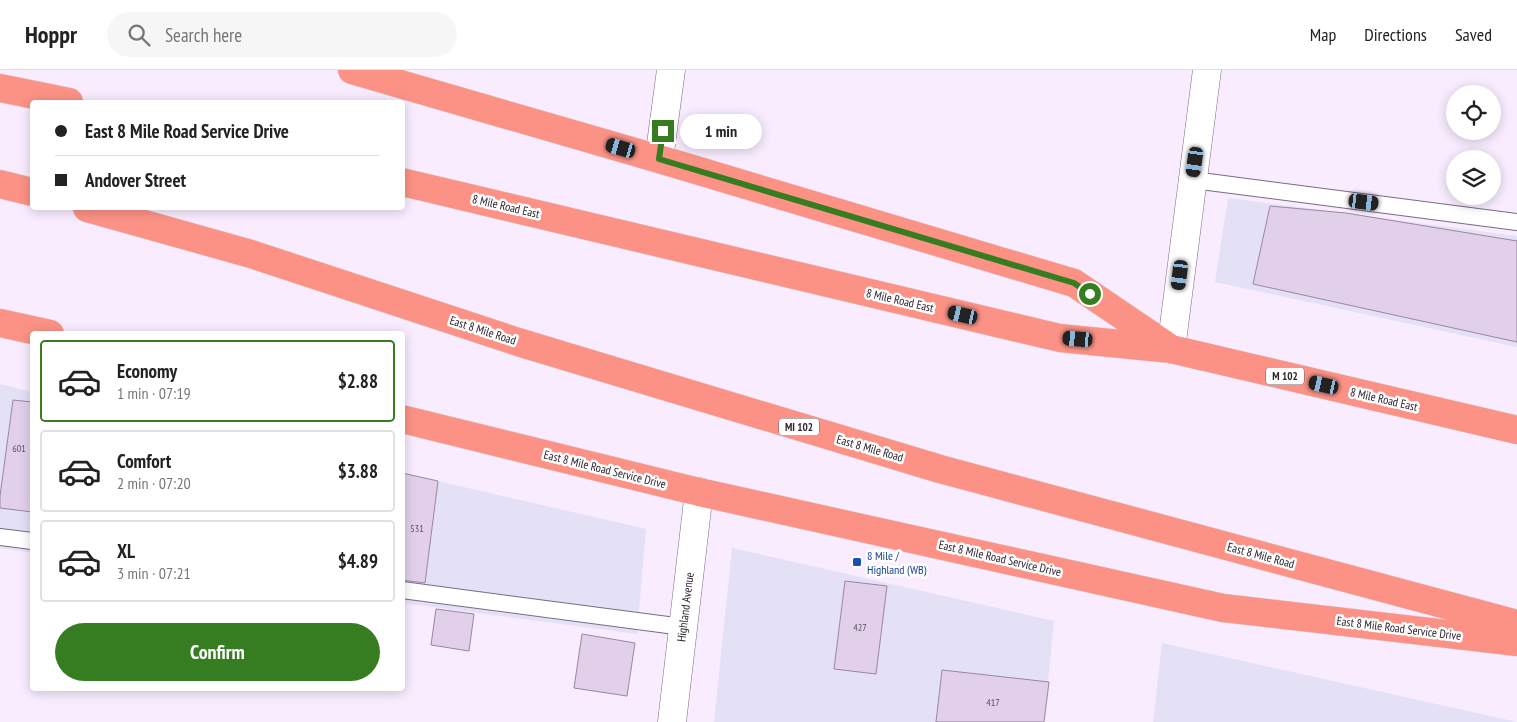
<!DOCTYPE html>
<meta charset="utf-8">
<style>
:root{--surface:#fff;--page:#f6f6f6;--text:#222;--muted:#767676;--line:#e0e0e0;--accent:#367d21}
body{margin:0;font-family:"PT Sans Narrow",sans-serif;background:var(--page);color:var(--text);height:100vh;display:flex;flex-direction:column;font-size:19px;white-space:nowrap}
*{box-sizing:border-box;margin:0}
p{font-size:16px;color:var(--muted)}
.icon{flex:none;width:28px;height:28px;fill:none;stroke:currentColor;stroke-width:2;stroke-linecap:round;stroke-linejoin:round}
.map{position:relative;flex:1;overflow:hidden}
.drawer{position:absolute;left:30px;top:261px;width:375px;height:360px;display:flex;flex-direction:column;background:var(--surface);border-radius:5px;box-shadow:0 2px 12px #0003}
.drawer>*{flex:none}
.top-card{position:absolute;left:30px;top:30px;width:375px;height:110px;border-radius:5px;box-shadow:0 2px 12px #0003;display:grid;align-content:center;height:110px;padding:0 25px;background:var(--surface)}
.buttons{position:absolute;left:1446px;top:15px;display:grid;gap:10px}
.buttons a{display:grid;place-items:center;width:55px;height:55px;border-radius:50%;background:var(--surface);box-shadow:0 2px 12px #0003;font-size:25px}
.end{position:absolute;width:22px;height:22px;margin:-11px;border:6px solid #367d21;background:#fff;box-shadow:0 0 0 2px #fff}
.from{border-radius:50%}
.bubble{position:absolute;height:35px;border-radius:18px;background:var(--surface);box-shadow:0 2px 12px #0003;font-size:16px;font-weight:600;line-height:35px;text-align:center}
.car{position:absolute;width:15px;height:30px;margin:-15px -8px;border-radius:6px;box-shadow:0 0 4px 1px #0007;background:linear-gradient(#222 24%,#8ab4d8 0 40%,#222 0 76%,#8ab4d8 0 86%,#222 0)}
.top-card b{display:flex;align-items:center;gap:18px;height:48px;font-size:19px}
.top-card b+b{border-top:1px solid var(--line)}
.top-card i{width:12px;height:12px;background:var(--text)}
ul{padding:9px 0 0;list-style:none}
li{display:flex;align-items:center;gap:15px;height:82px;margin:0 10px 8px;padding:0 15px;border:2px solid var(--line);border-radius:5px}
li div{flex:1}
li b{display:block;font-size:19px}
li em{font-style:normal;font-weight:600}
li.current{border-color:var(--accent)}
li>.icon{width:45px;height:45px;stroke-width:1.5}
.primary-button{display:flex;gap:10px;margin-top:auto;padding:10px 25px}
.primary-button a{flex:1;height:58px;border-radius:30px;background:var(--accent);color:#fff;font-size:20px;font-weight:600;line-height:58px;text-align:center}
header{display:flex;align-items:center;gap:30px;box-sizing:border-box;height:70px;padding:0 25px;background:var(--surface);border-bottom:1px solid var(--line)}
header strong{font-size:24px}
nav{display:flex;gap:28px;margin-inline-start:auto;font-size:18px}
.search{width:350px;height:45px;background:var(--page);display:flex;align-items:center;gap:12px;box-sizing:border-box;padding:0 18px;border-radius:28px;color:var(--muted);font-size:19px}
.map>svg:first-child{display:block}
.commercial{fill:#e4e0f6}
.building{fill:#e2d0eb;stroke:#9987a1}
.lines{fill:none;stroke-linecap:round;stroke-linejoin:round}
.lane-casing{stroke:#7b6a84;stroke-width:18}
.street-casing{stroke:#7b6a84;stroke-width:29}
.highway-casing{stroke:#d9d8da;stroke-width:29}
.lane{stroke:#fff;stroke-width:16}
.street{stroke:#fff;stroke-width:28}
.highway{stroke:#fc9286;stroke-width:28}
.route{stroke:#367d21;stroke-width:6}
.transit-dot{fill:#1a4fb4;stroke:#fefefe;stroke-width:2}
.labels{text-anchor:middle;dominant-baseline:central;stroke-width:5;stroke-linejoin:round;paint-order:stroke}
.number-label{font-size:10px;fill:#5a4f5e}
.shield{fill:#fefefe;stroke:#6b656d;stroke-width:1}
.shield-label{font-size:11px;font-weight:bold;fill:#2c242f}
.street-label{font-size:12px;fill:#2c242f;stroke:#fefefe}
.transit-label{font-size:12px;fill:#164399;stroke:#fefefe;text-anchor:start}
</style>
<header>
<strong>Hoppr</strong>
<div class="search"><svg class="icon" aria-label="search" viewBox="0 0 24 24"><circle cx="10" cy="10" r="6"/><path d="M15 15l6 6"/></svg>Search here</div>
<nav><a>Map</a><a>Directions</a><a>Saved</a></nav>
</header>
<div class="map">
<svg width="1517" height="652" viewBox="0 0 1517 652">
<rect width="100%" height="100%" fill="#f8ecfe"/>
<path class="commercial" d="M 1228,128 L 1517,166 L 1517,277 L 1215,212 Z
M 0,314 L 32,322 L 32,483 L 0,478 Z
M 403,403 L 646,459 L 637,564 L 403,533 Z
M 732,478 L 1054,551 L 1044,652 L 714,652 Z
M 1162,573 L 1517,652 L 1153,652 Z"/>
<path class="building" d="M 1270,136 L 1346,143 L 1517,171 L 1517,272 L 1253,214 Z
M 13,330 L 32,332 L 32,442 L 0,438 L 0,426 Z
M 402,403 L 438,411 L 425,513 L 402,510 Z
M 845,511 L 887,516 L 876,604 L 834,599 Z
M 436,539 L 474,544 L 469,581 L 431,575 Z
M 582,564 L 635,573 L 627,626 L 574,618 Z
M 942,600 L 1049,612 L 1044,652 L 936,652 Z"/>
<g class="lines">
<g class="lane-casing">
<path id="lane" d="M 1193,110 L 1517,152
M 0,467 L 32,471
M 402,520 L 683,557"/>
</g>
<g class="street-casing">
<path id="street" d="M 659,89 L 671,0
M 1171,279 L 1207,0
M 672,652 L 699,422"/>
</g>
<g class="highway-casing">
<path id="highway" d="M 352,0 L 659,89 L 1074,213 L 1167,276
M 0,18 L 69,32
M 402,112 L 1060,268 L 1171,279 L 1517,360
M 0,114 L 32,122
M 87,138 L 251,184 L 518,272 L 940,399 L 1517,554
M 0,253 L 50,264
M 402,349 L 699,422 L 1223,538 L 1517,572"/>
</g>
<use href="#lane" class="lane"/>
<use href="#street" class="street"/>
<use href="#highway" class="highway"/>
</g>
<g class="lines">
<path class="route" d="M 663,61 L 659,89 L 1074,213 L 1090,224"/>
</g>
<rect class="transit-dot" x="852" y="487" width="10" height="10" rx="2.5"/>
<g class="labels">
<g class="number-label">
<text x="19" y="378">601</text>
<text x="417" y="458">531</text>
<text x="860" y="557">427</text>
<text x="993" y="632">417</text>
</g>
<g class="shield">
<rect x="1266" y="297.5" width="38" height="17" rx="4"/>
<rect x="779" y="348.5" width="40" height="17" rx="4"/>
</g>
<g class="shield-label">
<text x="1285" y="306">M 102</text>
<text x="799" y="357">MI 102</text>
</g>
<g class="street-label">
<text transform="translate(506 136) rotate(13)">8 Mile Road East</text>
<text transform="translate(900 230) rotate(13)">8 Mile Road East</text>
<text transform="translate(483 260) rotate(18)">East 8 Mile Road</text>
<text transform="translate(1384 329) rotate(13)">8 Mile Road East</text>
<text transform="translate(870 378) rotate(16)">East 8 Mile Road</text>
<text transform="translate(605 399) rotate(14)">East 8 Mile Road Service Drive</text>
<text transform="translate(1261 485) rotate(15)">East 8 Mile Road</text>
<text transform="translate(1000 488) rotate(13)">East 8 Mile Road Service Drive</text>
<text transform="translate(685 537) rotate(-83)">Highland Avenue</text>
<text transform="translate(1399 558) rotate(7)">East 8 Mile Road Service Drive</text>
</g>
<g class="transit-label">
<text x="867" y="485">8 Mile /<tspan x="867" dy="14">Highland (WB)</tspan></text>
</g>
</g>
</svg>
<div class="buttons">
<a><svg class="icon" aria-label="locate" viewBox="0 0 24 24"><circle cx="12" cy="12" r="6"/><path d="M12 2v4M12 18v4M2 12h4M18 12h4"/></svg></a>
<a><svg class="icon" aria-label="layers" viewBox="0 0 24 24"><path d="M12 4l9 5-9 5-9-5zM3 14l9 5 9-5"/></svg></a>
</div>
<i class="end from" style="left:1090px;top:224px"></i>
<i class="end" style="left:663px;top:61px"></i>
<div class="bubble" style="left:680px;top:44px;width:82px">1 min</div>
<i class="car" style="left:621px;top:78px;rotate:286deg"></i>
<i class="car" style="left:1195px;top:92px;rotate:188deg"></i>
<i class="car" style="left:1364px;top:132px;rotate:97deg"></i>
<i class="car" style="left:1180px;top:205px;rotate:187deg"></i>
<i class="car" style="left:963px;top:245px;rotate:283deg"></i>
<i class="car" style="left:1078px;top:269px;rotate:275deg"></i>
<i class="car" style="left:1324px;top:315px;rotate:283deg"></i>
<div class="top-card">
<b><i class="from"></i>East 8 Mile Road Service Drive</b>
<b><i></i>Andover Street</b>
</div>
<section class="drawer">
<ul>
<li class="current"><svg class="icon" aria-label="car" viewBox="0 0 24 24"><path d="M5 17H2v-5l4-1 3-4h7l3 4 3 1v5h-3M9 17h6M6 11h13"/><circle cx="7" cy="17" r="2"/><circle cx="17" cy="17" r="2"/></svg><div><b>Economy</b><p>1 min · 07:19</p></div><em>$2.88</em></li>
<li><svg class="icon" aria-label="car" viewBox="0 0 24 24"><path d="M5 17H2v-5l4-1 3-4h7l3 4 3 1v5h-3M9 17h6M6 11h13"/><circle cx="7" cy="17" r="2"/><circle cx="17" cy="17" r="2"/></svg><div><b>Comfort</b><p>2 min · 07:20</p></div><em>$3.88</em></li>
<li><svg class="icon" aria-label="car" viewBox="0 0 24 24"><path d="M5 17H2v-5l4-1 3-4h7l3 4 3 1v5h-3M9 17h6M6 11h13"/><circle cx="7" cy="17" r="2"/><circle cx="17" cy="17" r="2"/></svg><div><b>XL</b><p>3 min · 07:21</p></div><em>$4.89</em></li>
</ul>
<div class="primary-button"><a>Confirm</a></div>
</section>
</div>
